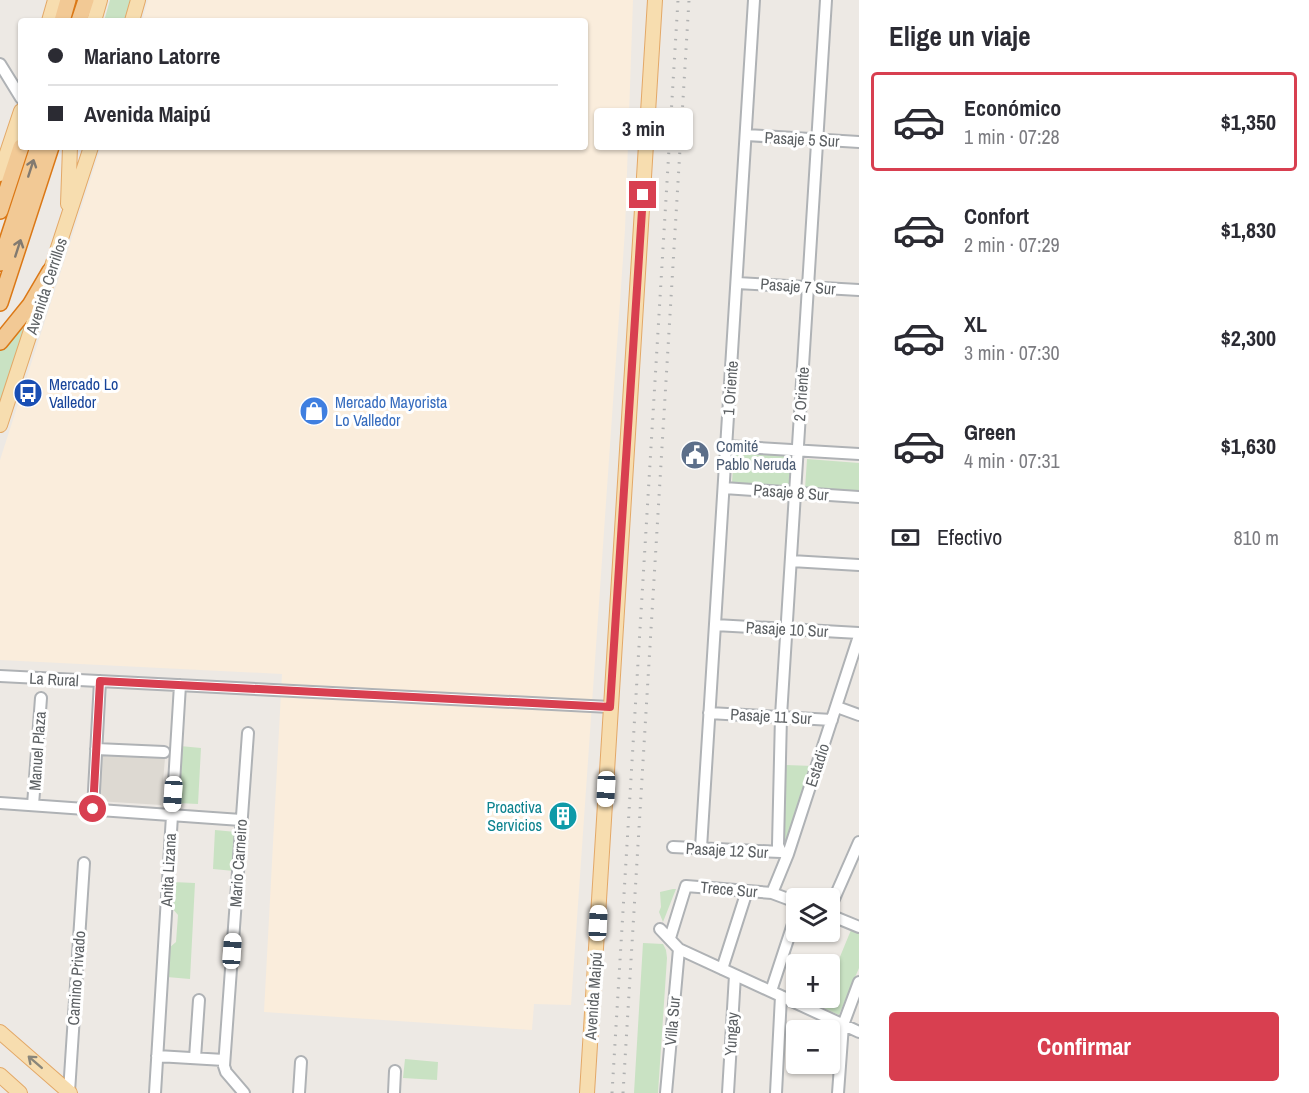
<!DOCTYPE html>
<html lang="es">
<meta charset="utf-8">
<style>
:root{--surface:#fff;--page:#f7f7f7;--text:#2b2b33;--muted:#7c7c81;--line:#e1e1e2;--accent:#d83f50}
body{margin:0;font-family:"Archivo Narrow",sans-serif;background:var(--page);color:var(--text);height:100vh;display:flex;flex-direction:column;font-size:22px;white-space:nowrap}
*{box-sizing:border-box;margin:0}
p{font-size:20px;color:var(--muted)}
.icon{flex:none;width:33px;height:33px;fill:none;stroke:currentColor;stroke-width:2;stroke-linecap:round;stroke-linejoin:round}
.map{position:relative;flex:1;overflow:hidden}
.drawer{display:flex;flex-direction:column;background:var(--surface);width:450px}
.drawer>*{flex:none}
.guide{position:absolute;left:18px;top:18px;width:570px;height:132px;border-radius:6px;box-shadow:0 2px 4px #0004;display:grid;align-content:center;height:132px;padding:0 30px;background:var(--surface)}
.fabs{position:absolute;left:786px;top:888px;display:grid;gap:12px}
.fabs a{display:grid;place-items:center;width:54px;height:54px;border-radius:6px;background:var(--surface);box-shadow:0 2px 4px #0004;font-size:30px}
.end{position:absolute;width:27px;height:27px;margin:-14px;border:8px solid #d83f50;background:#fff;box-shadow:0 0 0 3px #fff}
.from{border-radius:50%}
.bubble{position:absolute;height:42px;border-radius:6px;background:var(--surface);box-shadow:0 2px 4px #0004;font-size:20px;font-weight:800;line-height:42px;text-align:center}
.car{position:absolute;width:18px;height:36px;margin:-18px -9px;border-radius:8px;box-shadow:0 0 4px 2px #0007;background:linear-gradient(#fff 24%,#345 0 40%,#fff 0 76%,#345 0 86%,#fff 0)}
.guide b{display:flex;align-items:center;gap:21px;height:57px;font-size:22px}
.guide b+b{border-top:2px solid var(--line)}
.guide i{width:15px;height:15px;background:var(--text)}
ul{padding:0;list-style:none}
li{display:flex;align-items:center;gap:18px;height:99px;margin:0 12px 9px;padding:0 18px;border:3px solid transparent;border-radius:6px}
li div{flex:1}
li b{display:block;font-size:22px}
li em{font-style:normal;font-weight:800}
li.selected{border-color:var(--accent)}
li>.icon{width:54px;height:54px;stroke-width:1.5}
h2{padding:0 30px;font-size:27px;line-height:72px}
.pay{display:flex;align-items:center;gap:15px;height:66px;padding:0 30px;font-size:22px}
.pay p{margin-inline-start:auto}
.primary-button{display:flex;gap:12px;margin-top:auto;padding:12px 30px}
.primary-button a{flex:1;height:69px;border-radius:6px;background:var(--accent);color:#fff;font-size:24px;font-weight:800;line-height:69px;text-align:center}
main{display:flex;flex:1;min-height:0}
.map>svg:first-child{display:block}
.commercial{fill:#faeddc}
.education{fill:#ddd9d2}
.green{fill:#c9e2c3}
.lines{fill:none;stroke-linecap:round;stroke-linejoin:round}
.minor-casing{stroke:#afb2b5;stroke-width:14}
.major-casing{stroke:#e3a867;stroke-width:16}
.highway-casing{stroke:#db7816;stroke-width:18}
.minor{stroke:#fff;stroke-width:10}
.major{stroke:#f7ddaf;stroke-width:14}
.highway{stroke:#f2c995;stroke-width:15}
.rail{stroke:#b0b1b1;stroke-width:3;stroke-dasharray:1.5 8;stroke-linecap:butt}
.oneway{stroke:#827a70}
.oneway2{stroke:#8a867a}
.route{stroke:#d83f50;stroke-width:8}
.labels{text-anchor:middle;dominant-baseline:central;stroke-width:6;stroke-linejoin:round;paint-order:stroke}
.street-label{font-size:16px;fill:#5c6063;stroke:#fff}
.transit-label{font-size:16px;fill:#164399;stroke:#fff;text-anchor:start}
.shop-label{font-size:16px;fill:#366cbe;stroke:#fff;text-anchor:start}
.service-label{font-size:16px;fill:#4e5e75;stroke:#fff;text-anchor:start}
.culture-label{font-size:16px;fill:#0d838f;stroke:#fff;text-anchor:end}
</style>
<main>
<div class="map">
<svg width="859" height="1093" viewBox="0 0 859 1093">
<rect width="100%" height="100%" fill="#ede9e4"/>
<path class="commercial" d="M 148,0 L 633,0 L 625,230 L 571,1005 L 534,1004 L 532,1030 L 264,1012 L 282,674 L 0,660 L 0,460 L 101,147 L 585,147 L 585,21 L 142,21 Z"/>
<path class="education" d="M 100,753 L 165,758 L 161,805 L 97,801 Z"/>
<path class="green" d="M 110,0 L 132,0 L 125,21 L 104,21 Z
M 34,312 L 0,407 L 0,351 Z
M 734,452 L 792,456 L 790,487 L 732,483 Z
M 807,459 L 859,463 L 859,493 L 805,489 Z
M 180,746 L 201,748 L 198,804 L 177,803 Z
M 786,765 L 813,766 L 786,846 L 782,845 Z
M 215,830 L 236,832 L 234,871 L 213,869 Z
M 173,882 L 195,883 L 190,979 L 167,977 L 169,948 L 176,942 L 178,915 L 172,908 Z
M 673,889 L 676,889 L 663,922 L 659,912 L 661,907 L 660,892 Z
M 851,930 L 859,934 L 859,968 L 839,1015 L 819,1006 L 822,998 L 830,998 L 830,981 Z
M 643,943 L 663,944 L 666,950 L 667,958 L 658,1093 L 634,1093 Z
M 405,1059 L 438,1062 L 437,1080 L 403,1078 Z"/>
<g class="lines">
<g class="minor-casing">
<path id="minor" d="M 0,64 L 21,98
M 746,135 L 859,142
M 737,283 L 859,290
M 726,446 L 859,454
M 724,488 L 859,497
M 791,561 L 859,565
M 715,625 L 859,633
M 0,676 L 610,707
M 837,707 L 859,715
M 709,713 L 832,720
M 96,749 L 164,752
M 0,803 L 241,820
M 33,805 L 41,698
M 93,809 L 100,681
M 673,847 L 781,852
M 701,848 L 754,0
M 788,854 L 781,852 L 778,845 L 781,716 L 826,0
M 772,893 L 788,854 L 859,636
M 830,908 L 859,842
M 830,915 L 859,927
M 660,929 L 679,949 L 859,1032
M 670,938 L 686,886 L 772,893 L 796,902
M 722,969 L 747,891
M 771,991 L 796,915
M 157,1056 L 224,1060
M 195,1058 L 199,1000
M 69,1092 L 84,863
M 155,1093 L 180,685
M 244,1093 L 226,1072 L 224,1066 L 248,733
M 299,1093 L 301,1062
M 394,1093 L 395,1071
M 666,1093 L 679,949
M 728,1093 L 735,975
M 776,1093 L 781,996
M 838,1093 L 843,1025 L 859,982"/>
</g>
<g class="major-casing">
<path id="major" d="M 49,21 L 55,0
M 94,21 L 100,0
M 132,21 L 138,0
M 0,174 L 21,111
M 68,204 L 70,147
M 0,425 L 91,147
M 0,1032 L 70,1093
M 0,1075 L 20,1093
M 587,1093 L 655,0"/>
</g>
<g class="highway-casing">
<path id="highway" d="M 62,21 L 68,0
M 79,21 L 86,0
M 0,211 L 21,147
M 0,263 L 38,147
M 0,303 L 51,147
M 0,342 L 30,305 L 50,271"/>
</g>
<use href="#minor" class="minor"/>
<use href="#major" class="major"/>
<use href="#highway" class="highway"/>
<path class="rail" d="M 612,1093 L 678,0
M 623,1093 L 689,0"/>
</g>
<defs><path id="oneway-shaft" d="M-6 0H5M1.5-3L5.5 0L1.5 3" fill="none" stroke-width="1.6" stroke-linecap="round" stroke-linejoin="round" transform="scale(1.5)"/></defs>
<g class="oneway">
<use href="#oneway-shaft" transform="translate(31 168) rotate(-72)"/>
<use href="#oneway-shaft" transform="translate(18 248) rotate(-72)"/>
</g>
<use class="oneway2" href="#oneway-shaft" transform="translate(35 1062) rotate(-139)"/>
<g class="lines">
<path class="route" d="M 93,809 L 100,681 L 610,707 L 643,195"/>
</g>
<defs>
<g id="bus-disc" transform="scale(1.5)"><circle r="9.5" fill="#1a4fb4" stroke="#fff"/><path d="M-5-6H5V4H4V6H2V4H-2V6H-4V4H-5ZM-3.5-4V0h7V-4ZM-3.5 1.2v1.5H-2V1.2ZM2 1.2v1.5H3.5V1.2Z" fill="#fff"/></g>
<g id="shop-disc" transform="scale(1.5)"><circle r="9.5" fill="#3f7fe0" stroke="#fff"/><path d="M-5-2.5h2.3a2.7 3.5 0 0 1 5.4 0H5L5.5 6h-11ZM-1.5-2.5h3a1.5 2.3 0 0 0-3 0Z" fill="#fff"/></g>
<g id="civic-disc" transform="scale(1.5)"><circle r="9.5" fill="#5c6f8a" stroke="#fff"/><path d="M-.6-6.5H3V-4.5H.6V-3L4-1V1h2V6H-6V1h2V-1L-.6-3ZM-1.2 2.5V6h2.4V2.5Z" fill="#fff"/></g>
<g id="building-disc" transform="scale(1.5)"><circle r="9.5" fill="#0f9aa8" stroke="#fff"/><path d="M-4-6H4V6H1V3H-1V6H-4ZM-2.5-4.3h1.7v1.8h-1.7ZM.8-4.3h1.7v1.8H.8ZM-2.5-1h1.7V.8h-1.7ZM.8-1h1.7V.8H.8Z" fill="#fff"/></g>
</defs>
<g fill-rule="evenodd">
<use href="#bus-disc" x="28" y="393"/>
<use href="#shop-disc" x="314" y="411"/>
<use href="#civic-disc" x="695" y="455"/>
<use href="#building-disc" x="563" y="816"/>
</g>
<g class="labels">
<g class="street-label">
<text transform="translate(802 139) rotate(3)">Pasaje 5 Sur</text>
<text transform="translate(46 286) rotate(-72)">Avenida Cerrillos</text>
<text transform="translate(798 286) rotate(4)">Pasaje 7 Sur</text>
<text transform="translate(730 388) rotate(-86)">1 Oriente</text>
<text transform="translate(801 394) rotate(-86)">2 Oriente</text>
<text transform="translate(791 492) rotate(4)">Pasaje 8 Sur</text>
<text transform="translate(787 629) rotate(3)">Pasaje 10 Sur</text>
<text transform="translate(54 679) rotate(3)">La Rural</text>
<text transform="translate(771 716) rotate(3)">Pasaje 11 Sur</text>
<text transform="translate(37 751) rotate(-86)">Manuel Plaza</text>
<text transform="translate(817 765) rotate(-72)">Estadio</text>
<text transform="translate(727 850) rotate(3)">Pasaje 12 Sur</text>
<text transform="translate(238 863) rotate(-86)">Mario Carneiro</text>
<text transform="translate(168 870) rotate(-87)">Anita Lizana</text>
<text transform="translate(729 889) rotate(5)">Trece Sur</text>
<text transform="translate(76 978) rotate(-86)">Camino Privado</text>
<text transform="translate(593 996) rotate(-86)">Avenida Maipú</text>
<text transform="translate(672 1021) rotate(-85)">Villa Sur</text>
<text transform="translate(731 1034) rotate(-87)">Yungay</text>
</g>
<g class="transit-label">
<text x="49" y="384">Mercado Lo<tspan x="49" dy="18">Valledor</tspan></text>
</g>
<g class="shop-label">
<text x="335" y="402">Mercado Mayorista<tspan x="335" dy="18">Lo Valledor</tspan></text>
</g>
<g class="service-label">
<text x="716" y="446">Comité<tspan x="716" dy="18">Pablo Neruda</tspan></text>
</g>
<g class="culture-label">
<text x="542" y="807">Proactiva<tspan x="542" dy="18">Servicios</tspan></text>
</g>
</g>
</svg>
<div class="fabs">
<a><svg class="icon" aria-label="layers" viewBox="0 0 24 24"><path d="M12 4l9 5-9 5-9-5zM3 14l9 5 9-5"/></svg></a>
<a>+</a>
<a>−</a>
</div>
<i class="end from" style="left:93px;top:809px"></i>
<i class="end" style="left:643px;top:195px"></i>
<div class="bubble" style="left:594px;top:108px;width:99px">3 min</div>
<i class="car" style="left:606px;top:789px;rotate:183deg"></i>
<i class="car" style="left:173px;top:794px;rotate:184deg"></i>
<i class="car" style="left:598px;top:923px;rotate:3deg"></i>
<i class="car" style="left:232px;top:951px;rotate:4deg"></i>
<div class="guide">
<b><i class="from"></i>Mariano Latorre</b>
<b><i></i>Avenida Maipú</b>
</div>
</div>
<section class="drawer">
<h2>Elige un viaje</h2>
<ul>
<li class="selected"><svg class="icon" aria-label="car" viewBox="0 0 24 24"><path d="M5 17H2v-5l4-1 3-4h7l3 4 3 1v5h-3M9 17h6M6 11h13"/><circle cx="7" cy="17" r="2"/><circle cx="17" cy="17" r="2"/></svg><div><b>Económico</b><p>1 min · 07:28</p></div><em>$1,350</em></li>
<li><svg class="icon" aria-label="car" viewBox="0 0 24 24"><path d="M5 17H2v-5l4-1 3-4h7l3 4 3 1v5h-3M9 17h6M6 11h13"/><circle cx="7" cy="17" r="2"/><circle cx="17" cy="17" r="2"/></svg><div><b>Confort</b><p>2 min · 07:29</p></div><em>$1,830</em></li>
<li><svg class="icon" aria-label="car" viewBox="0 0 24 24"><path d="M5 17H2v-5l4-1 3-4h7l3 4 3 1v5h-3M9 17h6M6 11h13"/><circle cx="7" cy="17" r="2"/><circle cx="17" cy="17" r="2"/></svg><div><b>XL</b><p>3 min · 07:30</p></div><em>$2,300</em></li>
<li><svg class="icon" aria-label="car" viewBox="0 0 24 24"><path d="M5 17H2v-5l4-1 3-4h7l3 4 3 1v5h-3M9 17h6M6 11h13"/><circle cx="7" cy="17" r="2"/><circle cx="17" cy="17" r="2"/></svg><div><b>Green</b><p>4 min · 07:31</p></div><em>$1,630</em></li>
</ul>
<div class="pay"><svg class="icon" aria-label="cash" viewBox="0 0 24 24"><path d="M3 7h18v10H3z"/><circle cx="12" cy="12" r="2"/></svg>Efectivo<p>810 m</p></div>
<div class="primary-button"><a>Confirmar</a></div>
</section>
</main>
